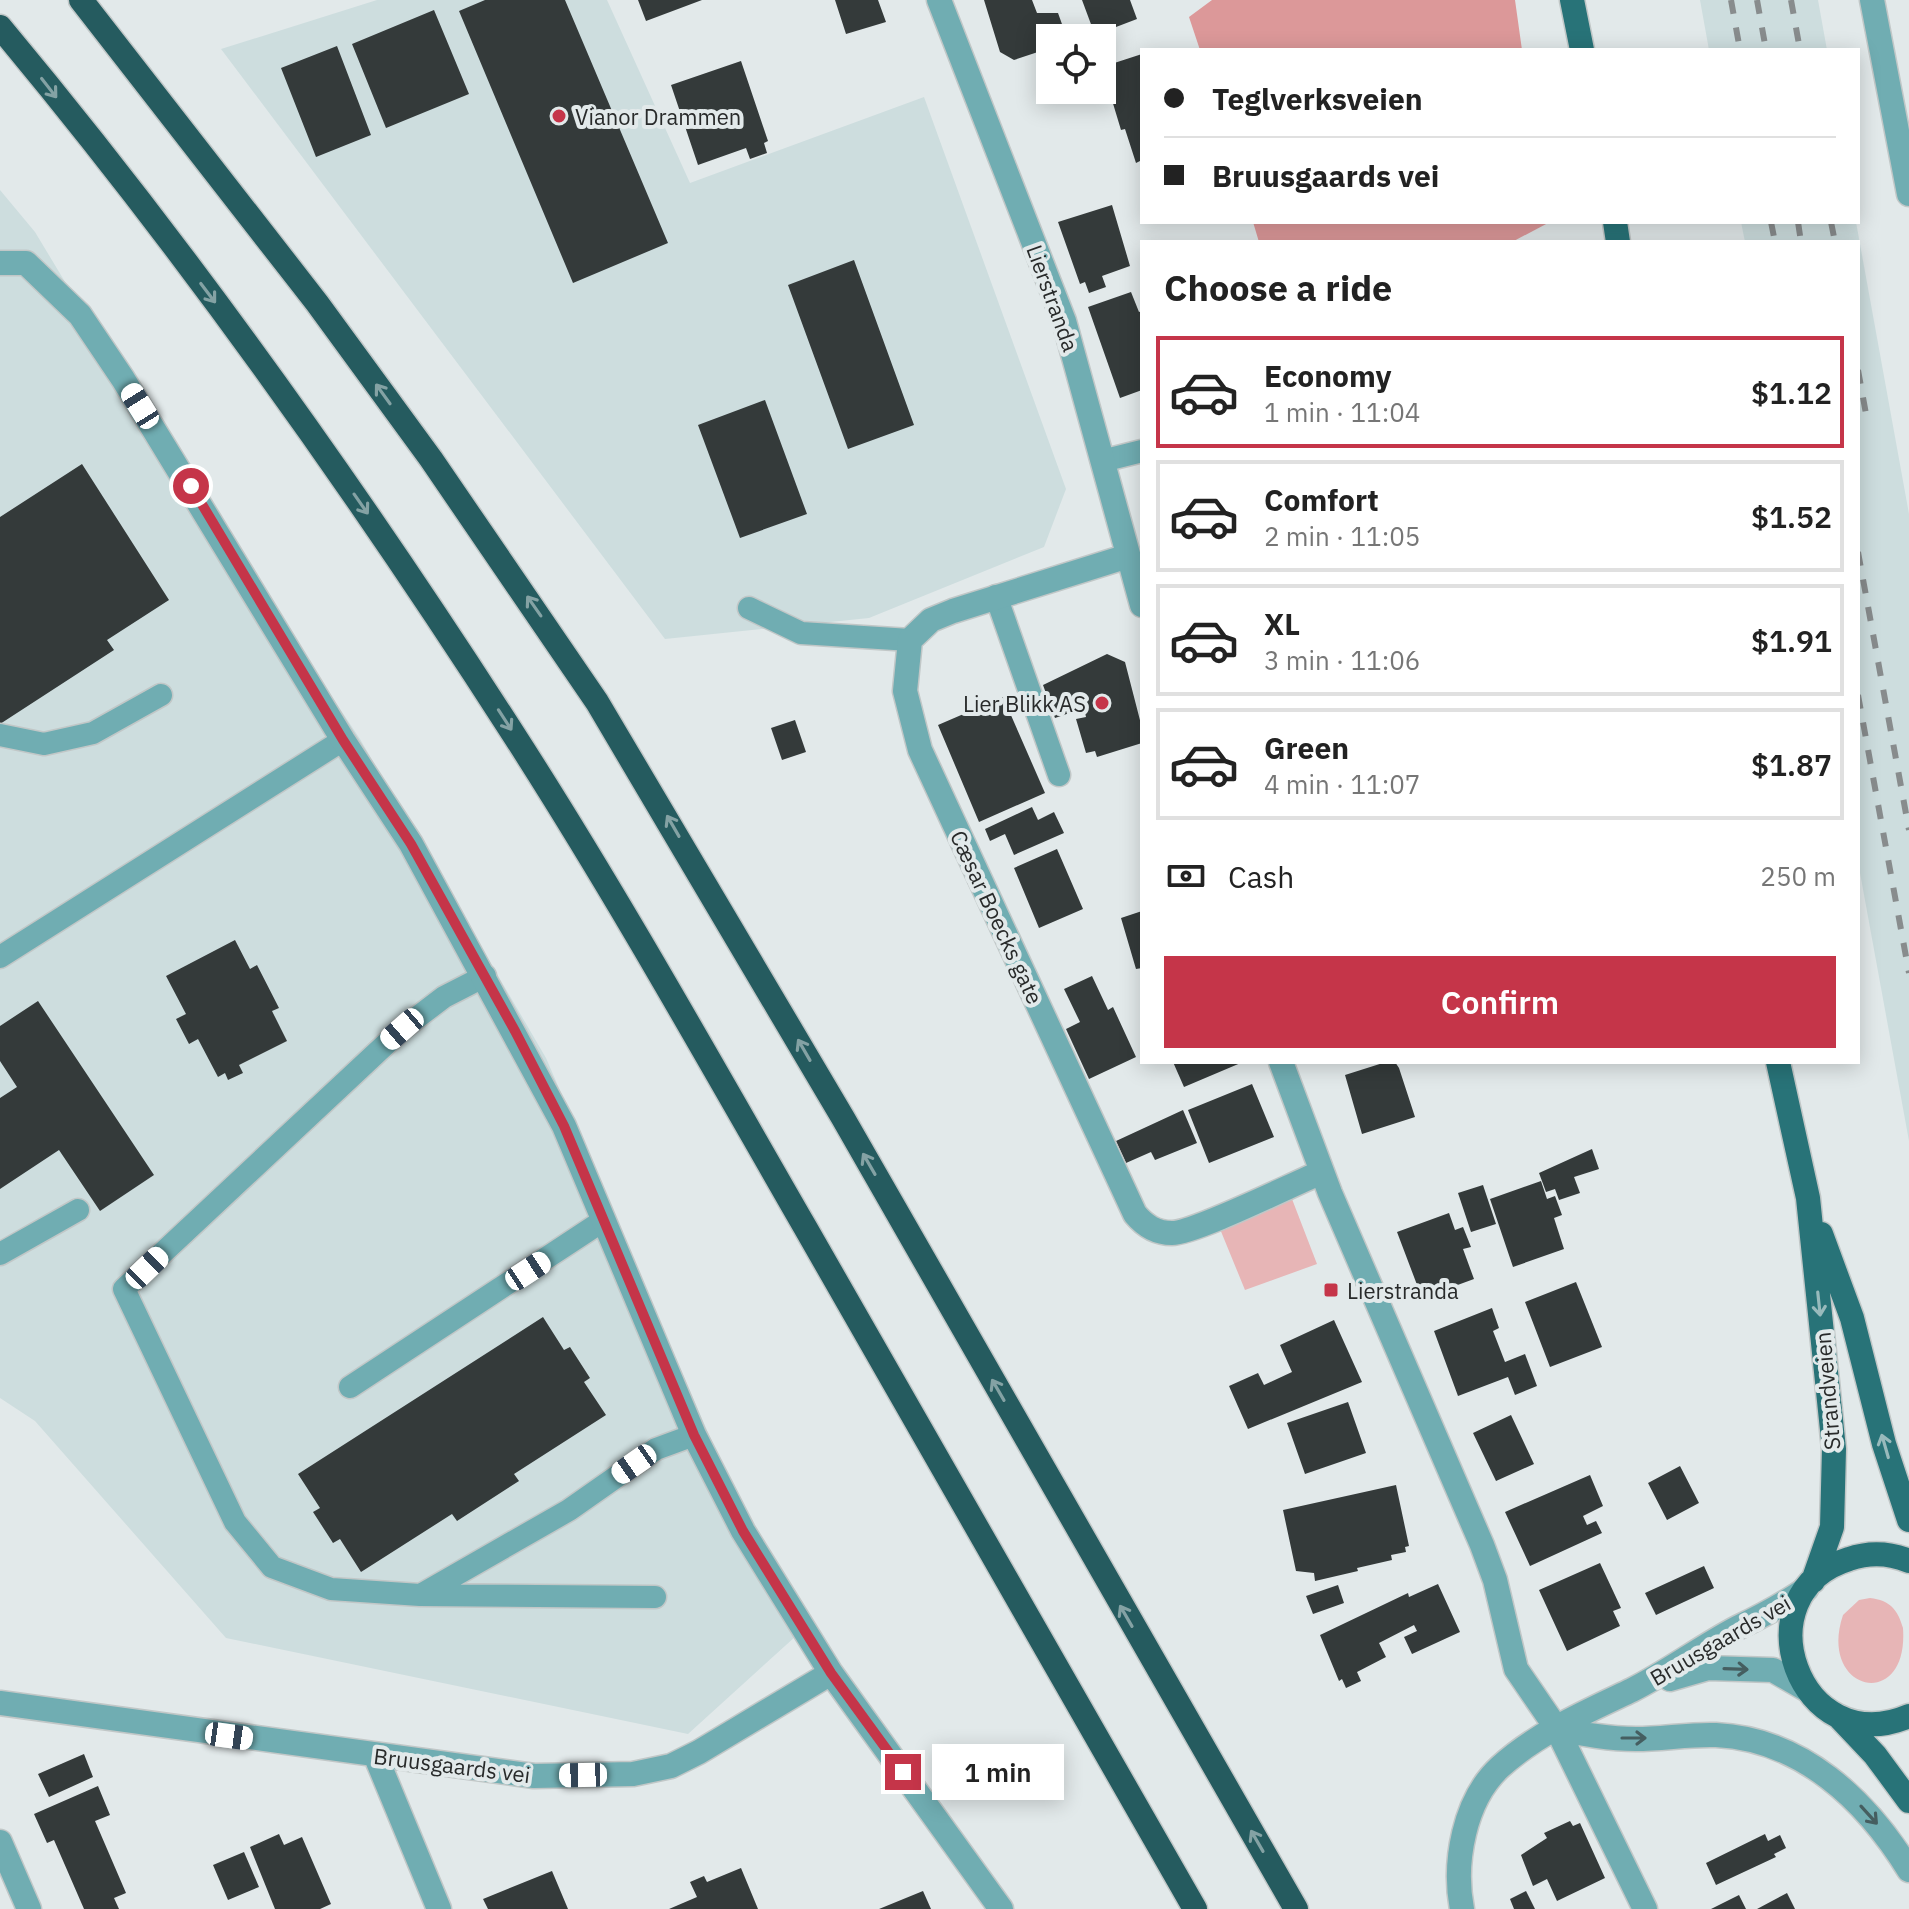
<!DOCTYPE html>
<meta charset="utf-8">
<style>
:root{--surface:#fff;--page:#f2f2f2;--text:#222;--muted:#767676;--line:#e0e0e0;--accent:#c53549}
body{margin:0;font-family:"IBM Plex Sans",sans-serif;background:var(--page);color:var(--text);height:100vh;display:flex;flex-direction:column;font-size:30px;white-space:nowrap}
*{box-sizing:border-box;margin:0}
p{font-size:26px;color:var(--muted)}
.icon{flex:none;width:44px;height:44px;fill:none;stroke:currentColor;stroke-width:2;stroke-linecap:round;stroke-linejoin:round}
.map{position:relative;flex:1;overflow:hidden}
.sheet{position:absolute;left:1140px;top:240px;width:720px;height:824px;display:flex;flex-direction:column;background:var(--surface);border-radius:0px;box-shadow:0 4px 20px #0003}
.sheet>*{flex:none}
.hud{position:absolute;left:1140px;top:48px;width:720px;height:176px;border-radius:0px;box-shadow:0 4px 20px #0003;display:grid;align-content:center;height:176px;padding:0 24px;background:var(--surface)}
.controls{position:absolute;left:1036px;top:24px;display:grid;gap:16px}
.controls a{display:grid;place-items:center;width:80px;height:80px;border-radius:0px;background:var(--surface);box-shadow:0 4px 20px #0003;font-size:40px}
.end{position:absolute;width:36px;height:36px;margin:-18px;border:10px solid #c53549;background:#fff;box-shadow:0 0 0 4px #fff}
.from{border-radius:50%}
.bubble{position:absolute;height:56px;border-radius:0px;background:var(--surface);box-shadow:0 4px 20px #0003;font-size:26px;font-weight:600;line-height:56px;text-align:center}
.car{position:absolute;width:24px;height:48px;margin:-24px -12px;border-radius:10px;box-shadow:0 0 6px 2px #0007;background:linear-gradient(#fff 24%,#345 0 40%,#fff 0 76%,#345 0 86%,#fff 0)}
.hud b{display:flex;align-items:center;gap:28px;height:76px;font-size:30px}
.hud b+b{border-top:2px solid var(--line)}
.hud i{width:20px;height:20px;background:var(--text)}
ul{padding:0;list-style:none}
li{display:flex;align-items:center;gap:24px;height:112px;margin:0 16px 12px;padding:0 8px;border:4px solid var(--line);border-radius:0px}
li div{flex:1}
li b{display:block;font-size:30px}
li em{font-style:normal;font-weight:600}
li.current{border-color:var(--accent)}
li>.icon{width:72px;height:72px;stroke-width:1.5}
h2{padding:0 24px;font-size:36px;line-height:96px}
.pay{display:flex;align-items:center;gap:20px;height:88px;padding:0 24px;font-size:30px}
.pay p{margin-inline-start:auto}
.button{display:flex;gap:16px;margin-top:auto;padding:16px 24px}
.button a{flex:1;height:92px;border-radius:0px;background:var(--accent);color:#fff;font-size:32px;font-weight:600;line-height:92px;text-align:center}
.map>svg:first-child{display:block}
.built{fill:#cdddde}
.green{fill:#e7b5b6}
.forest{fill:#dc9899}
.building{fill:#343a3a}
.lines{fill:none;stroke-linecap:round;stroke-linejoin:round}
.lane-casing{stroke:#c1c7c7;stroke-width:25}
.street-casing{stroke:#c1c7c7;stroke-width:27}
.primary-casing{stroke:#c1c7c7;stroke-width:27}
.highway-casing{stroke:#c1c7c7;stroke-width:27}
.lane{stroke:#70adb2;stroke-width:22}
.street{stroke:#70adb2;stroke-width:24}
.primary{stroke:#287378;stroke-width:24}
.highway{stroke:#255b5f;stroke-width:24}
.rail{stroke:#888c8d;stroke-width:6;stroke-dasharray:14 14;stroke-linecap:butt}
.oneway{stroke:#84a2a4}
.oneway2{stroke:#98babc}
.oneway3{stroke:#455e60}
.route{stroke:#c53549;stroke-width:10}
.poi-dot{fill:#c53549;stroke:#e2e9ea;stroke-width:3}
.labels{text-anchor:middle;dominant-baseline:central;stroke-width:8;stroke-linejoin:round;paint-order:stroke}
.poi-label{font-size:22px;fill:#282a2a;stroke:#e2e9ea;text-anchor:start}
.street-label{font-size:22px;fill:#282a2a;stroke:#e2e9ea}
</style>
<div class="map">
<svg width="1909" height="1909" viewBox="0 0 1909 1909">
<rect width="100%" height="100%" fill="#e2e9ea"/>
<path class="built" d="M 377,0 L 607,0 L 690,183 L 924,97 L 1066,489 L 1044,547 L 869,618 L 665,639 L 221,49 Z
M 1700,0 L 1818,0 L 1827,50 L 1709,50 Z
M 0,190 L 35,232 L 153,428 L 360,739 L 546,1058 L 796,1636 L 688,1734 L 226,1638 L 35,1421 L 0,1398 Z
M 1741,222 L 1856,222 L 1909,514 L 1909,1141 L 1858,862 L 1858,242 L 1745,242 Z"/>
<path class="green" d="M 1292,1199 L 1317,1264 L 1245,1290 L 1220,1229 Z
M 1870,1598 C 1890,1600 1898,1610 1903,1628 C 1909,1713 1817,1692 1843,1615 L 1859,1600 Z"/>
<path class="forest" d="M 1212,0 L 1515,0 L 1522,50 L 1200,50 L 1189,17 Z
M 1253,222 L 1548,222 L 1548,223 L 1512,242 L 1259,242 Z"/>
<path class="building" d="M 485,0 L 565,0 L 668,243 L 573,283 L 459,11 Z
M 638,0 L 702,0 L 646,21 Z
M 835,0 L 878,0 L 886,22 L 846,34 Z
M 984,0 L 1032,0 L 1037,13 L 1058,13 L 1067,38 L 1050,38 L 1050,48 L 1014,60 L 1000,52 Z
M 1082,0 L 1130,0 L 1137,19 L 1095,35 Z
M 434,10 L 469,94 L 386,128 L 352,44 Z
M 337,46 L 371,135 L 316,157 L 281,68 Z
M 1142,54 L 1142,160 L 1136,163 L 1125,129 L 1121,130 L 1102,67 Z
M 741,61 L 768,141 L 764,143 L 767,153 L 750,159 L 746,148 L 698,165 L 671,85 Z
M 1112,205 L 1130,266 L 1102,276 L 1106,287 L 1089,293 L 1085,282 L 1080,284 L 1058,222 Z
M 854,260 L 914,425 L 848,449 L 788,285 Z
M 1131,292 L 1139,312 L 1142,311 L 1142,390 L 1120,398 L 1088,307 Z
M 765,400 L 807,514 L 740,538 L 698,425 Z
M 82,464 L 169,600 L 107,640 L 114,650 L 0,724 L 0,517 Z
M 1107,654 L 1125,662 L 1142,728 L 1142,743 L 1097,757 L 1095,751 L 1086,753 L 1076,719 L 1086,717 L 1084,708 L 1055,718 L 1043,685 Z
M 1003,697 L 1045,793 L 979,822 L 938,725 Z
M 795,720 L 806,752 L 782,760 L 771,728 Z
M 1032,807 L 1038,820 L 1054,812 L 1064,833 L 1014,855 L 1005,834 L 990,841 L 985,829 Z
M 1057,849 L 1083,909 L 1039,928 L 1014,868 Z
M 1142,911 L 1142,968 L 1136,969 L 1121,918 Z
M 235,940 L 250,969 L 257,965 L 279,1008 L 272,1011 L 287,1041 L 239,1065 L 243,1073 L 228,1080 L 225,1073 L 218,1077 L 198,1039 L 189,1044 L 176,1019 L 186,1014 L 166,976 Z
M 1092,976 L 1108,1010 L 1113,1007 L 1136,1057 L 1089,1079 L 1066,1029 L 1080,1022 L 1064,989 Z
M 38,1001 L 154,1175 L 100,1211 L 59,1150 L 0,1189 L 0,1098 L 17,1087 L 0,1061 L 0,1026 Z
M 1173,1062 L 1243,1062 L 1184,1087 Z
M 1386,1062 L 1395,1062 L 1399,1068 L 1415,1117 L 1362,1134 L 1345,1075 Z
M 1252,1084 L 1274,1137 L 1209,1163 L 1188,1110 Z
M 1183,1110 L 1197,1143 L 1155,1160 L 1151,1152 L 1126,1163 L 1116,1141 Z
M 1592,1149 L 1599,1169 L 1574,1177 L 1580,1193 L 1559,1200 L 1555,1189 L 1546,1192 L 1539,1173 Z
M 1541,1181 L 1547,1199 L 1555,1196 L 1562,1215 L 1554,1218 L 1564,1249 L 1513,1267 L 1490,1199 Z
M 1483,1185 L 1496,1224 L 1471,1232 L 1458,1193 Z
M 1449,1213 L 1455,1230 L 1463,1227 L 1471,1247 L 1463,1249 L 1474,1279 L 1422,1298 L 1397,1232 Z
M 1576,1282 L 1602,1347 L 1550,1367 L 1525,1302 Z
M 1492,1308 L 1499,1328 L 1493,1331 L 1505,1362 L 1525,1354 L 1537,1386 L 1515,1395 L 1508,1377 L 1458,1396 L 1434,1331 Z
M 543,1317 L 564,1350 L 570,1347 L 590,1378 L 584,1382 L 606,1415 L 514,1474 L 519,1481 L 457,1521 L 452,1514 L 361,1572 L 340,1539 L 333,1543 L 313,1512 L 320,1508 L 298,1474 Z
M 1334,1320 L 1362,1382 L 1248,1429 L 1229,1386 L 1258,1373 L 1264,1385 L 1292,1372 L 1280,1345 Z
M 1348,1402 L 1366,1453 L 1305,1474 L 1287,1423 Z
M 1511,1415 L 1534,1464 L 1496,1481 L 1473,1433 Z
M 1680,1466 L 1699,1503 L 1667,1520 L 1648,1483 Z
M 1590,1475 L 1603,1506 L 1583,1516 L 1587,1525 L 1596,1521 L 1602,1533 L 1530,1566 L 1505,1512 Z
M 1396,1485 L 1409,1546 L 1405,1547 L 1406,1552 L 1391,1555 L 1392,1560 L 1357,1568 L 1358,1571 L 1315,1581 L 1314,1573 L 1296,1571 L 1283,1510 Z
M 1600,1563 L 1621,1608 L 1613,1611 L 1620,1626 L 1567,1651 L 1539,1590 Z
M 1704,1566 L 1714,1588 L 1656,1615 L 1645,1593 Z
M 1438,1584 L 1460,1632 L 1412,1654 L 1404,1637 L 1417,1631 L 1414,1625 L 1379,1643 L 1386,1657 L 1357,1672 L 1361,1681 L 1346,1688 L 1342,1679 L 1339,1681 L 1320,1635 L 1408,1593 L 1409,1597 Z
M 1338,1585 L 1344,1603 L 1313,1614 L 1306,1596 Z
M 84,1754 L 93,1777 L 49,1797 L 38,1774 Z
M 98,1786 L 110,1815 L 95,1821 L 126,1893 L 114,1898 L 119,1909 L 84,1909 L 54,1840 L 47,1843 L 34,1814 Z
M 1570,1821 L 1573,1826 L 1580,1823 L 1605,1878 L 1557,1901 L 1547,1879 L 1533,1886 L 1521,1855 L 1547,1838 L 1544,1833 Z
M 279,1834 L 284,1845 L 302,1837 L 331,1904 L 320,1909 L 275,1909 L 250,1847 Z
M 1765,1834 L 1768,1841 L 1780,1835 L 1786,1848 L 1774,1854 L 1776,1857 L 1716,1885 L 1706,1863 Z
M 244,1852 L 259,1887 L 228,1900 L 213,1865 Z
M 741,1868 L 758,1909 L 669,1909 L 697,1897 L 690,1882 L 704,1876 L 707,1882 Z
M 552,1871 L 568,1909 L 488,1909 L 483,1899 Z
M 923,1891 L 931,1909 L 879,1909 Z
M 1526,1891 L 1535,1909 L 1514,1909 L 1510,1899 Z
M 1787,1893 L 1795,1909 L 1757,1909 Z
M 1739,1895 L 1746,1909 L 1711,1909 Z"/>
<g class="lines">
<g class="lane-casing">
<path id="lane" d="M 1102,461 L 1142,451
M 996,596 L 1059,775
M 749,608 L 801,633 L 910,640
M 0,735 L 44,744 L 93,733 L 161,695
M 0,957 L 343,740
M 485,976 L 444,997 L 402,1029 L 124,1289 L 235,1522 L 272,1567 L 331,1589 L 420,1595 L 655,1597
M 0,1254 L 78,1210
M 350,1387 L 604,1220
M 424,1593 L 569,1510 L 656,1449 L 694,1435"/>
</g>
<g class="street-casing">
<path id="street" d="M 939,0 L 1064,321 L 1142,605
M 1872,0 L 1909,194
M 0,263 L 26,263 L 80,315 L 123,379 L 343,740 L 411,844 L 564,1126 L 694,1435 L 743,1531 L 831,1673 L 1001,1909
M 1128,556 L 953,611 L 931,620 L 910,640 L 905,691 L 920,750 L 1135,1214 C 1145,1226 1156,1233 1172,1233 C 1195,1233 1293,1184 1322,1172
M 1281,1062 L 1330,1193 L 1482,1545 L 1495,1580 L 1516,1669 L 1557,1729 L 1645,1909
M 1670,1679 L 1708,1668 L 1773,1670 L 1806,1689
M 0,1703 L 534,1776 L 633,1774 L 671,1766 L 699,1752 L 831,1673
M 1557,1729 C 1583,1734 1609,1739 1636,1739 C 1663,1739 1689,1734 1716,1735 C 1802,1739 1866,1800 1909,1870
M 376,1757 L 439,1909
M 0,1842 L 29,1909
M 1462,1909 C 1453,1863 1464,1800 1500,1767 C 1537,1733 1588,1711 1632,1690 C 1668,1672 1701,1647 1737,1628 C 1762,1616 1783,1605 1806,1589"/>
</g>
<g class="primary-casing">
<path id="primary" d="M 1572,0 L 1582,50
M 1615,222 L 1618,242
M 1778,1062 L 1808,1198 L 1834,1449 L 1832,1527 L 1813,1581
M 1821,1234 L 1852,1318 L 1884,1444 L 1909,1520
M 1909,1561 C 1890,1553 1869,1552 1849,1559 C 1739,1593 1799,1763 1909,1716
M 1840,1718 L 1875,1755 L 1909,1801"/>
</g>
<g class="highway-casing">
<path id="highway" d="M 81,0 L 317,303 L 431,459 L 597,702 L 843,1118 L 1296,1909
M 0,27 C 187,251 356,489 514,735 C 617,895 710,1062 805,1227 C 935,1455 1065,1682 1195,1909"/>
</g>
<use href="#lane" class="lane"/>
<use href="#street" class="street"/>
<use href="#primary" class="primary"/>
<use href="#highway" class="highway"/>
<path class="rail" d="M 1731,0 L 1740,50
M 1757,0 L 1766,50
M 1791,0 L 1800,50
M 1771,222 L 1775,242
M 1798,222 L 1801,242
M 1831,222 L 1835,242
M 1858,370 L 1866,414
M 1858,552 L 1909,830
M 1858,695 L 1909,973"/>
</g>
<defs><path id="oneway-shaft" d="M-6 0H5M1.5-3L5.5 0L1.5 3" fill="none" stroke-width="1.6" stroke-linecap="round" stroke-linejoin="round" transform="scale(2)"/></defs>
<g class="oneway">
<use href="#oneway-shaft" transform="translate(49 88) rotate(52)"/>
<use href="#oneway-shaft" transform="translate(208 293) rotate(53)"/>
<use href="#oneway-shaft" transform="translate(383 394) rotate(-126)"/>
<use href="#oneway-shaft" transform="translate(361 504) rotate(55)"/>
<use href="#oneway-shaft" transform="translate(534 606) rotate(-125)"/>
<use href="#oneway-shaft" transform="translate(505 720) rotate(57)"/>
<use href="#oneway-shaft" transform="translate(673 826) rotate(-120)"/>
<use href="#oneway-shaft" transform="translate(804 1050) rotate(-120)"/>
<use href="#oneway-shaft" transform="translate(869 1164) rotate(-120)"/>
<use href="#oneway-shaft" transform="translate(998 1390) rotate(-120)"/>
<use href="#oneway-shaft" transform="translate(1126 1616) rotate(-120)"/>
<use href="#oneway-shaft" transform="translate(1257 1841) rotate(-120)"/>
</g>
<g class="oneway2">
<use href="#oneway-shaft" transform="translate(1819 1304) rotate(84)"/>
<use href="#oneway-shaft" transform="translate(1885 1446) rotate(-106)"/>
</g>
<g class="oneway3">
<use href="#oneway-shaft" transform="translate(1736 1669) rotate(2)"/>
<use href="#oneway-shaft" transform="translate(1634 1738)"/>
<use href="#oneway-shaft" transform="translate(1869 1815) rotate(48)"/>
</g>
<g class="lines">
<path class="route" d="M 191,486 L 343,740 L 411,844 L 515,1031 L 564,1126 L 694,1435 L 743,1531 L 831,1673 L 903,1772"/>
</g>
<g class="poi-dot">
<circle cx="559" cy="116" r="8"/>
<circle cx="1102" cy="703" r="8"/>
<rect x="1323" y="1282" width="16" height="16" rx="4"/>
</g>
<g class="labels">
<g class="poi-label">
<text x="575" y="116">Vianor Drammen</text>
<text x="1086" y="703" text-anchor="end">Lier Blikk AS</text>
<text x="1347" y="1290">Lierstranda</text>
</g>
<g class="street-label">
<text transform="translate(1053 298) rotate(70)">Lierstranda</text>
<text transform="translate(997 917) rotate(65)">Cæsar Boecks gate</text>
<text transform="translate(1827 1391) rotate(-95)">Strandveien</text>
<text transform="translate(1720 1640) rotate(-30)">Bruusgaards vei</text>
<text transform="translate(452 1765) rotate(7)">Bruusgaards vei</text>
</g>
</g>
</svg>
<div class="controls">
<a><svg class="icon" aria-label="locate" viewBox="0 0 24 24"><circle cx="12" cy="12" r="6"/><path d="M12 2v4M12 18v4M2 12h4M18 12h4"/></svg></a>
</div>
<i class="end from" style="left:191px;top:486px"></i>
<i class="end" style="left:903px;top:1772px"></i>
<div class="bubble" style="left:932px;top:1744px;width:132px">1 min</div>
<i class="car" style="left:140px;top:406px;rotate:328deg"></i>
<i class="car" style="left:402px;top:1029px;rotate:229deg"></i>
<i class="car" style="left:147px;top:1268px;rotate:46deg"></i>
<i class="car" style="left:528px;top:1271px;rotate:57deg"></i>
<i class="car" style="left:634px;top:1464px;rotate:235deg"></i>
<i class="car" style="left:229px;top:1736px;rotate:98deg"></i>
<i class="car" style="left:583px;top:1775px;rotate:269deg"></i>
<div class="hud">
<b><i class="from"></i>Teglverksveien</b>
<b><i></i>Bruusgaards vei</b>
</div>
<section class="sheet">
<h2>Choose a ride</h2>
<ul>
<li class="current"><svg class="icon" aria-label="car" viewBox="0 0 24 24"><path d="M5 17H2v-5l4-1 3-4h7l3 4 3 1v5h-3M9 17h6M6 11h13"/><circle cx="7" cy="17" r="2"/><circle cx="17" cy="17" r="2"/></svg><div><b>Economy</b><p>1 min · 11:04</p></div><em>$1.12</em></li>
<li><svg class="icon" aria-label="car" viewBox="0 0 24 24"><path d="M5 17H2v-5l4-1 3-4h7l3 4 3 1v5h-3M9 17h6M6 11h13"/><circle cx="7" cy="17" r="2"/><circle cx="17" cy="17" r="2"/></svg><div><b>Comfort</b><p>2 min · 11:05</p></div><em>$1.52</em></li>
<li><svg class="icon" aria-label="car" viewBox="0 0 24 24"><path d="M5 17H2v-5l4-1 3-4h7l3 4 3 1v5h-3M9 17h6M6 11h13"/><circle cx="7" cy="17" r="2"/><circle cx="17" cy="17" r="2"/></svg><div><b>XL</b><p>3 min · 11:06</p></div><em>$1.91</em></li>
<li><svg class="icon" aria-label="car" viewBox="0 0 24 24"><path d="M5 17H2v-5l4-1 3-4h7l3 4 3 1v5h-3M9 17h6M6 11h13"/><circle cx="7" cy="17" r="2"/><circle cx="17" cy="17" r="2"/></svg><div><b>Green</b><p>4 min · 11:07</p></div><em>$1.87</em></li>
</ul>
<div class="pay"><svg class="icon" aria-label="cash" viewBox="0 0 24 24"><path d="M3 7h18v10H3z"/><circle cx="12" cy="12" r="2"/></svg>Cash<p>250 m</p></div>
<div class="button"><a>Confirm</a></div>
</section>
</div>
